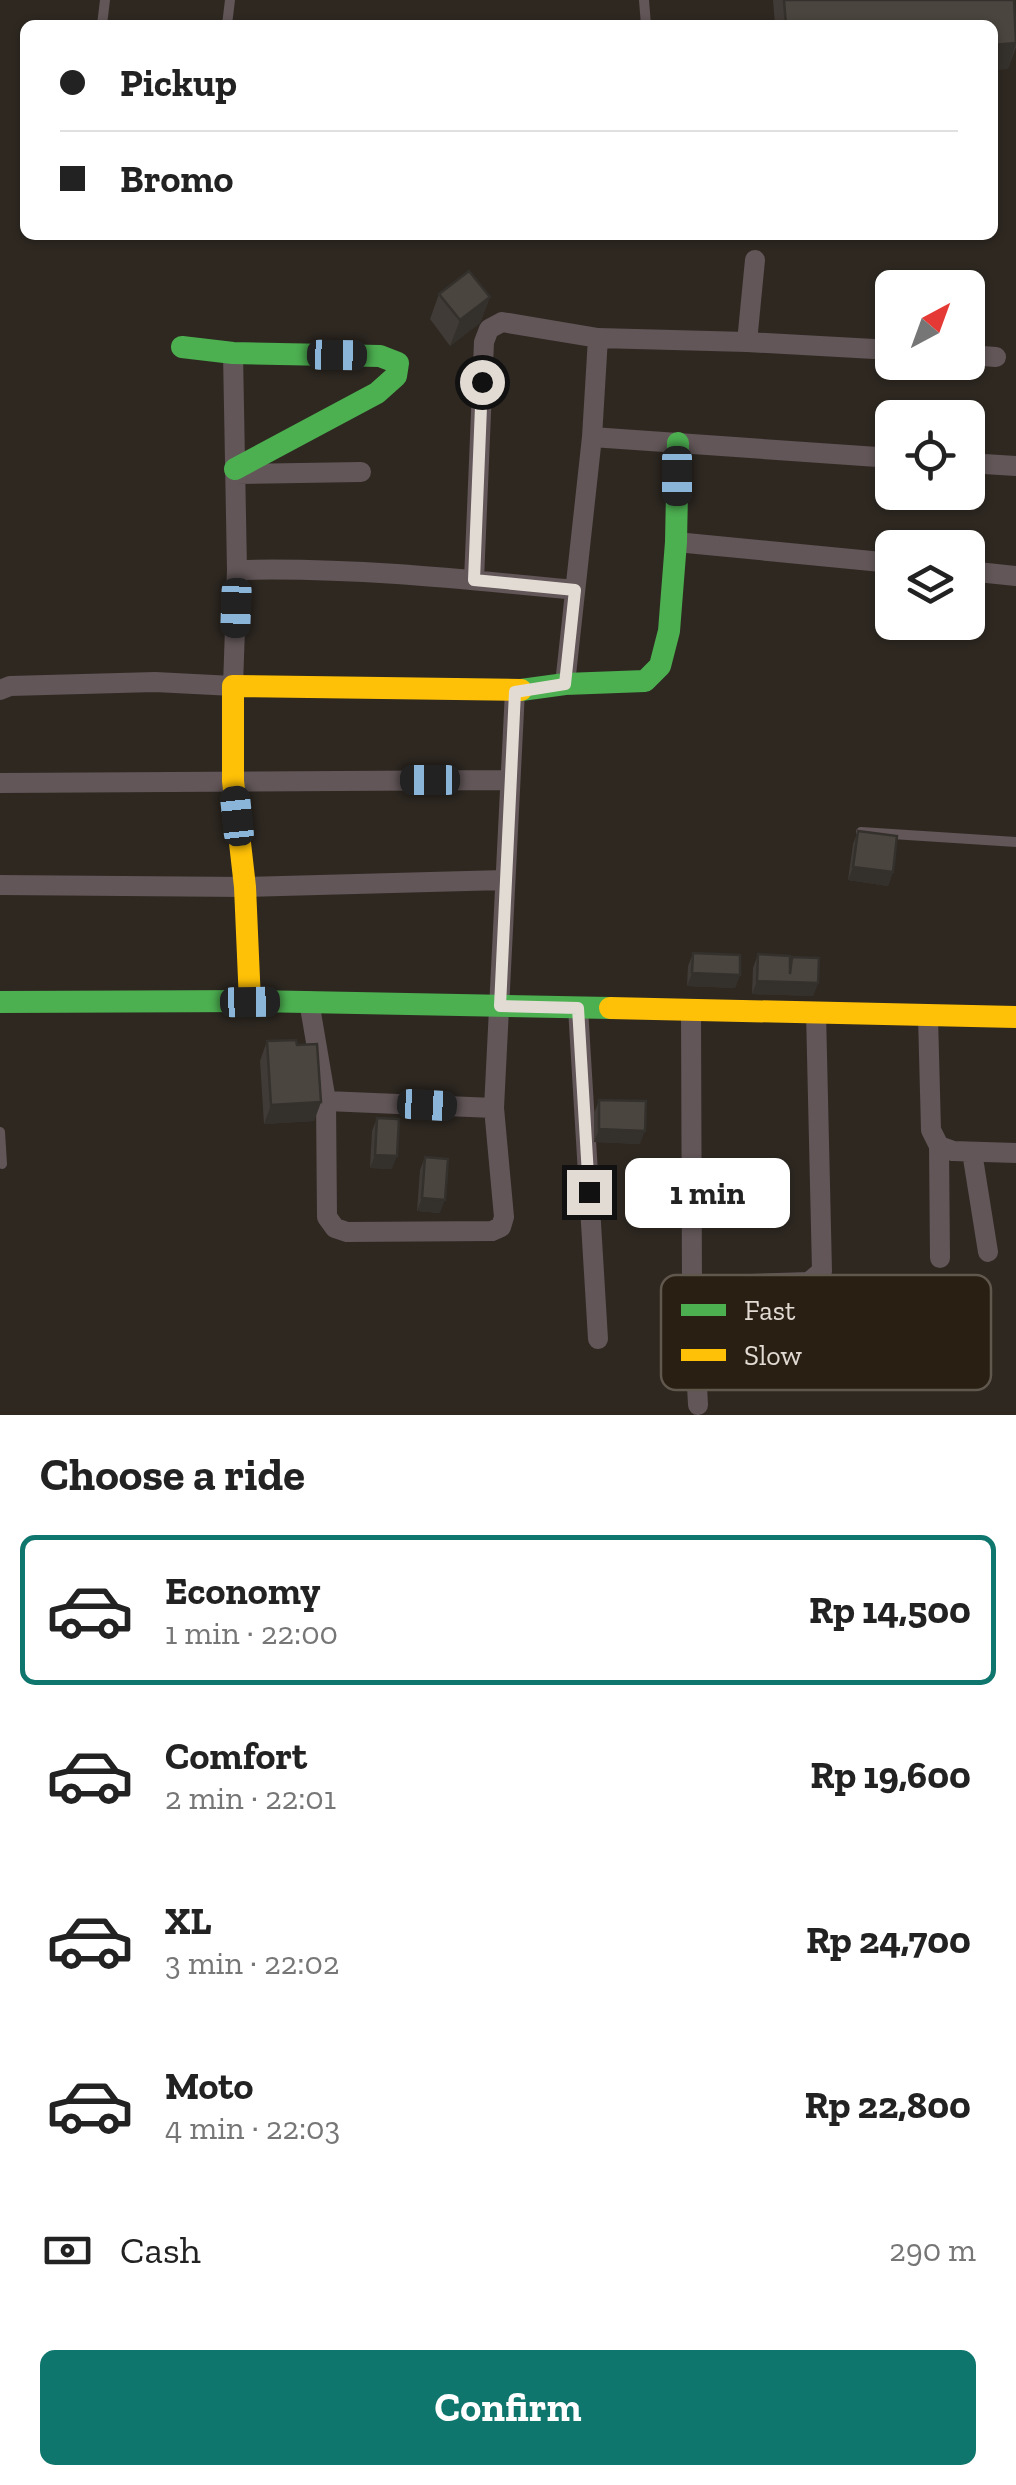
<!DOCTYPE html>
<meta charset="utf-8">
<style>
:root{--surface:#fff;--page:#f2f2f2;--text:#222;--muted:#767676;--line:#e0e0e0;--accent:#0f766e}
body{margin:0;font-family:"Zilla Slab",serif;background:var(--page);color:var(--text);height:100vh;display:flex;flex-direction:column;font-size:38px;white-space:nowrap}
*{box-sizing:border-box;margin:0}
p{font-size:32px;color:var(--muted)}
.icon{flex:none;width:55px;height:55px;fill:none;stroke:currentColor;stroke-width:2;stroke-linecap:round;stroke-linejoin:round}
.map{position:relative;height:1415px;overflow:hidden}
.drawer{display:flex;flex-direction:column;background:var(--surface);flex:1}
.drawer>*{flex:none}
.guide{position:absolute;left:20px;top:20px;width:978px;height:220px;border-radius:15px;box-shadow:0 2px 8px #0004;display:grid;align-content:center;height:220px;padding:0 40px;background:var(--surface)}
.needle{width:65px;rotate:41deg}
.controls{position:absolute;left:875px;top:270px;display:grid;gap:20px}
.controls a{display:grid;place-items:center;width:110px;height:110px;border-radius:15px;background:var(--surface);box-shadow:0 2px 8px #0004;font-size:50px}
.end{position:absolute;width:45px;height:45px;margin:-22px;border:12px solid #e2dbd4;background:#111;box-shadow:0 0 0 5px #111}
.from{border-radius:50%}
.bubble{position:absolute;height:70px;border-radius:15px;background:var(--surface);box-shadow:0 2px 8px #0004;font-size:32px;font-weight:700;line-height:70px;text-align:center}
.car{position:absolute;width:30px;height:60px;margin:-30px -15px;border-radius:12px;box-shadow:0 0 8px 2px #0007;background:linear-gradient(#222 24%,#8ab4d8 0 40%,#222 0 76%,#8ab4d8 0 86%,#222 0)}
.guide b{display:flex;align-items:center;gap:35px;height:95px;font-size:38px}
.guide b+b{border-top:2px solid var(--line)}
.guide i{width:25px;height:25px;background:var(--text)}
ul{padding:0;list-style:none}
li{display:flex;align-items:center;gap:30px;height:150px;margin:0 20px 15px;padding:0 20px;border:5px solid transparent;border-radius:15px}
li div{flex:1}
li b{display:block;font-size:38px}
li em{font-style:normal;font-weight:700}
li.selected{border-color:var(--accent)}
li>.icon{width:90px;height:90px;stroke-width:1.5}
h2{padding:0 40px;font-size:45px;line-height:120px}
.pay{display:flex;align-items:center;gap:25px;height:110px;padding:0 40px;font-size:38px}
.pay p{margin-inline-start:auto}
.primary-button{display:flex;gap:20px;margin-top:auto;padding:20px 40px}
.primary-button a{flex:1;height:115px;border-radius:15px;background:var(--accent);color:#fff;font-size:40px;font-weight:700;line-height:115px;text-align:center}
.map>svg:first-child{display:block}
.lines{fill:none;stroke-linecap:round;stroke-linejoin:round}
.lane{stroke:#625658;stroke-width:10}
.street{stroke:#625658;stroke-width:20}
.fast{stroke:#4caf50;stroke-width:22}
.slow{stroke:#ffc107;stroke-width:22}
.wall{fill:#403b36}
.shaded-wall{fill:#34302c}
.building{fill:#4a453f;stroke:#34302c;stroke-width:2.5}
.route{stroke:#e2dbd4;stroke-width:12}
.key{fill:#291f13;stroke:#60574d;stroke-width:2.5}
.key-label{font-size:28px;fill:#e2dbd4}
</style>
<div class="map">
<svg width="1016" height="1415" viewBox="0 0 1016 1415">
<rect width="100%" height="100%" fill="#2e2821"/>
<g class="lines">
<path class="lane" d="M 644,0 L 646,25
M 102,25 L 105,0
M 227,25 L 230,0
M 861,832 L 1016,842
M 0,1132 L 2,1164"/>
<path class="street" d="M 747,342 L 755,260
M 233,353 L 237,570
M 968,355 L 996,357
M 592,437 L 892,458
M 968,463 L 1016,466
M 235,474 L 361,472
M 676,542 L 892,563
M 968,571 L 1016,576
M 474,580 L 484,342 L 489,329 L 502,322 L 598,338
M 565,684 L 592,437 L 598,338 L 747,342 L 892,350
M 0,690 L 10,686 L 155,682 L 233,686 L 237,570 C 350,567 463,579 575,590
M 0,783 L 509,780
M 0,885 L 245,887 L 504,880
M 309,1001 L 326,1101 L 494,1108
M 578,1008 L 598,1339
M 691,1012 L 692,1286 L 698,1405
M 928,1016 L 931,1130 L 939,1146 L 953,1151 L 1016,1153
M 326,1101 L 327,1217 L 335,1228 L 347,1232 L 492,1231 L 501,1227 L 504,1217 L 494,1108 L 515,691
M 939,1146 L 940,1258
M 972,1152 L 988,1252
M 692,1286 L 809,1282 L 822,1271 L 816,1012"/>
<path class="fast" d="M 182,347 L 233,353 L 380,356 L 398,363 L 396,376 L 377,393 L 235,469
M 521,690 L 565,684 L 645,681 L 660,666 L 669,631 L 676,542 L 678,443
M 0,1002 L 254,1001 L 610,1008"/>
<path class="slow" d="M 250,1002 L 245,887 L 233,781 L 233,686 L 521,690
M 610,1008 L 1016,1017"/>
</g>
<path class="wall" d="M 773,0 L 1014,0 L 1016,47 L 1008,69 L 992,70 L 992,25 L 775,25 Z
M 439,294 L 490,297 L 480,323 L 450,346 L 430,319 Z
M 858,831 L 893,872 L 888,886 L 848,880 L 853,844 Z
M 693,953 L 740,975 L 735,988 L 687,986 L 688,966 Z
M 758,954 L 790,963 L 792,957 L 818,983 L 813,996 L 752,994 L 753,968 Z
M 267,1041 L 297,1045 L 321,1102 L 314,1121 L 264,1124 L 260,1061 Z
M 599,1100 L 640,1144 L 594,1142 L 594,1114 Z
M 377,1118 L 392,1169 L 370,1168 L 372,1131 Z
M 425,1157 L 440,1213 L 417,1211 L 420,1170 Z"/>
<path class="shaded-wall" d="M 1016,43 L 1008,69 L 992,70 L 992,45 Z
M 490,297 L 480,323 L 450,346 L 460,320 Z
M 853,867 L 893,872 L 888,886 L 848,880 Z
M 692,973 L 740,975 L 735,988 L 687,986 Z
M 757,981 L 818,983 L 813,996 L 752,994 Z
M 321,1102 L 314,1121 L 264,1124 L 271,1105 Z
M 599,1129 L 645,1131 L 640,1144 L 594,1142 Z
M 375,1155 L 397,1156 L 392,1169 L 370,1168 Z
M 422,1198 L 445,1200 L 440,1213 L 417,1211 Z"/>
<path class="building" d="M 784,0 L 1014,0 L 1016,43 L 992,45 L 992,25 L 786,25 Z
M 469,271 L 490,297 L 460,320 L 439,294 Z
M 858,831 L 897,836 L 893,872 L 853,867 Z
M 693,953 L 740,955 L 740,975 L 692,973 Z
M 758,954 L 790,956 L 790,974 L 792,957 L 819,958 L 818,983 L 757,981 Z
M 296,1040 L 297,1045 L 317,1044 L 321,1102 L 271,1105 L 267,1041 Z
M 599,1100 L 646,1101 L 645,1131 L 599,1129 Z
M 377,1118 L 399,1119 L 397,1156 L 375,1155 Z
M 425,1157 L 448,1159 L 445,1200 L 422,1198 Z"/>
<g class="lines">
<path class="route" d="M 482,382 L 474,580 L 575,590 L 565,684 L 515,692 L 500,1006 L 578,1008 L 589,1192"/>
</g>
<rect x="661" y="1275" width="330" height="115" rx="15" class="key"/>
<rect x="681" y="1304" width="45" height="12" fill="#4caf50"/>
<rect x="681" y="1349" width="45" height="12" fill="#ffc107"/>
<g class="key-label">
<text x="744" y="1320">Fast</text>
<text x="744" y="1365">Slow</text>
</g>
</svg>
<div class="controls">
<a><svg class="needle" viewBox="-14 -14 28 28"><path d="M0-13l5 13h-10z" fill="#e53935"/><path d="M0 13l5-13h-10z" fill="#767676"/></svg></a>
<a><svg class="icon" aria-label="locate" viewBox="0 0 24 24"><circle cx="12" cy="12" r="6"/><path d="M12 2v4M12 18v4M2 12h4M18 12h4"/></svg></a>
<a><svg class="icon" aria-label="layers" viewBox="0 0 24 24"><path d="M12 4l9 5-9 5-9-5zM3 14l9 5 9-5"/></svg></a>
</div>
<i class="end from" style="left:482px;top:382px"></i>
<i class="end" style="left:589px;top:1192px"></i>
<div class="bubble" style="left:625px;top:1158px;width:165px">1 min</div>
<i class="car" style="left:337px;top:355px;rotate:91deg"></i>
<i class="car" style="left:677px;top:476px;rotate:180deg"></i>
<i class="car" style="left:236px;top:608px;rotate:182deg"></i>
<i class="car" style="left:430px;top:780px;rotate:270deg"></i>
<i class="car" style="left:237px;top:816px;rotate:354deg"></i>
<i class="car" style="left:250px;top:1002px;rotate:89deg"></i>
<i class="car" style="left:427px;top:1105px;rotate:93deg"></i>
<div class="guide">
<b><i class="from"></i>Pickup</b>
<b><i></i>Bromo</b>
</div>
</div>
<section class="drawer">
<h2>Choose a ride</h2>
<ul>
<li class="selected"><svg class="icon" aria-label="car" viewBox="0 0 24 24"><path d="M5 17H2v-5l4-1 3-4h7l3 4 3 1v5h-3M9 17h6M6 11h13"/><circle cx="7" cy="17" r="2"/><circle cx="17" cy="17" r="2"/></svg><div><b>Economy</b><p>1 min · 22:00</p></div><em>Rp 14,500</em></li>
<li><svg class="icon" aria-label="car" viewBox="0 0 24 24"><path d="M5 17H2v-5l4-1 3-4h7l3 4 3 1v5h-3M9 17h6M6 11h13"/><circle cx="7" cy="17" r="2"/><circle cx="17" cy="17" r="2"/></svg><div><b>Comfort</b><p>2 min · 22:01</p></div><em>Rp 19,600</em></li>
<li><svg class="icon" aria-label="car" viewBox="0 0 24 24"><path d="M5 17H2v-5l4-1 3-4h7l3 4 3 1v5h-3M9 17h6M6 11h13"/><circle cx="7" cy="17" r="2"/><circle cx="17" cy="17" r="2"/></svg><div><b>XL</b><p>3 min · 22:02</p></div><em>Rp 24,700</em></li>
<li><svg class="icon" aria-label="car" viewBox="0 0 24 24"><path d="M5 17H2v-5l4-1 3-4h7l3 4 3 1v5h-3M9 17h6M6 11h13"/><circle cx="7" cy="17" r="2"/><circle cx="17" cy="17" r="2"/></svg><div><b>Moto</b><p>4 min · 22:03</p></div><em>Rp 22,800</em></li>
</ul>
<div class="pay"><svg class="icon" aria-label="cash" viewBox="0 0 24 24"><path d="M3 7h18v10H3z"/><circle cx="12" cy="12" r="2"/></svg>Cash<p>290 m</p></div>
<div class="primary-button"><a>Confirm</a></div>
</section>
